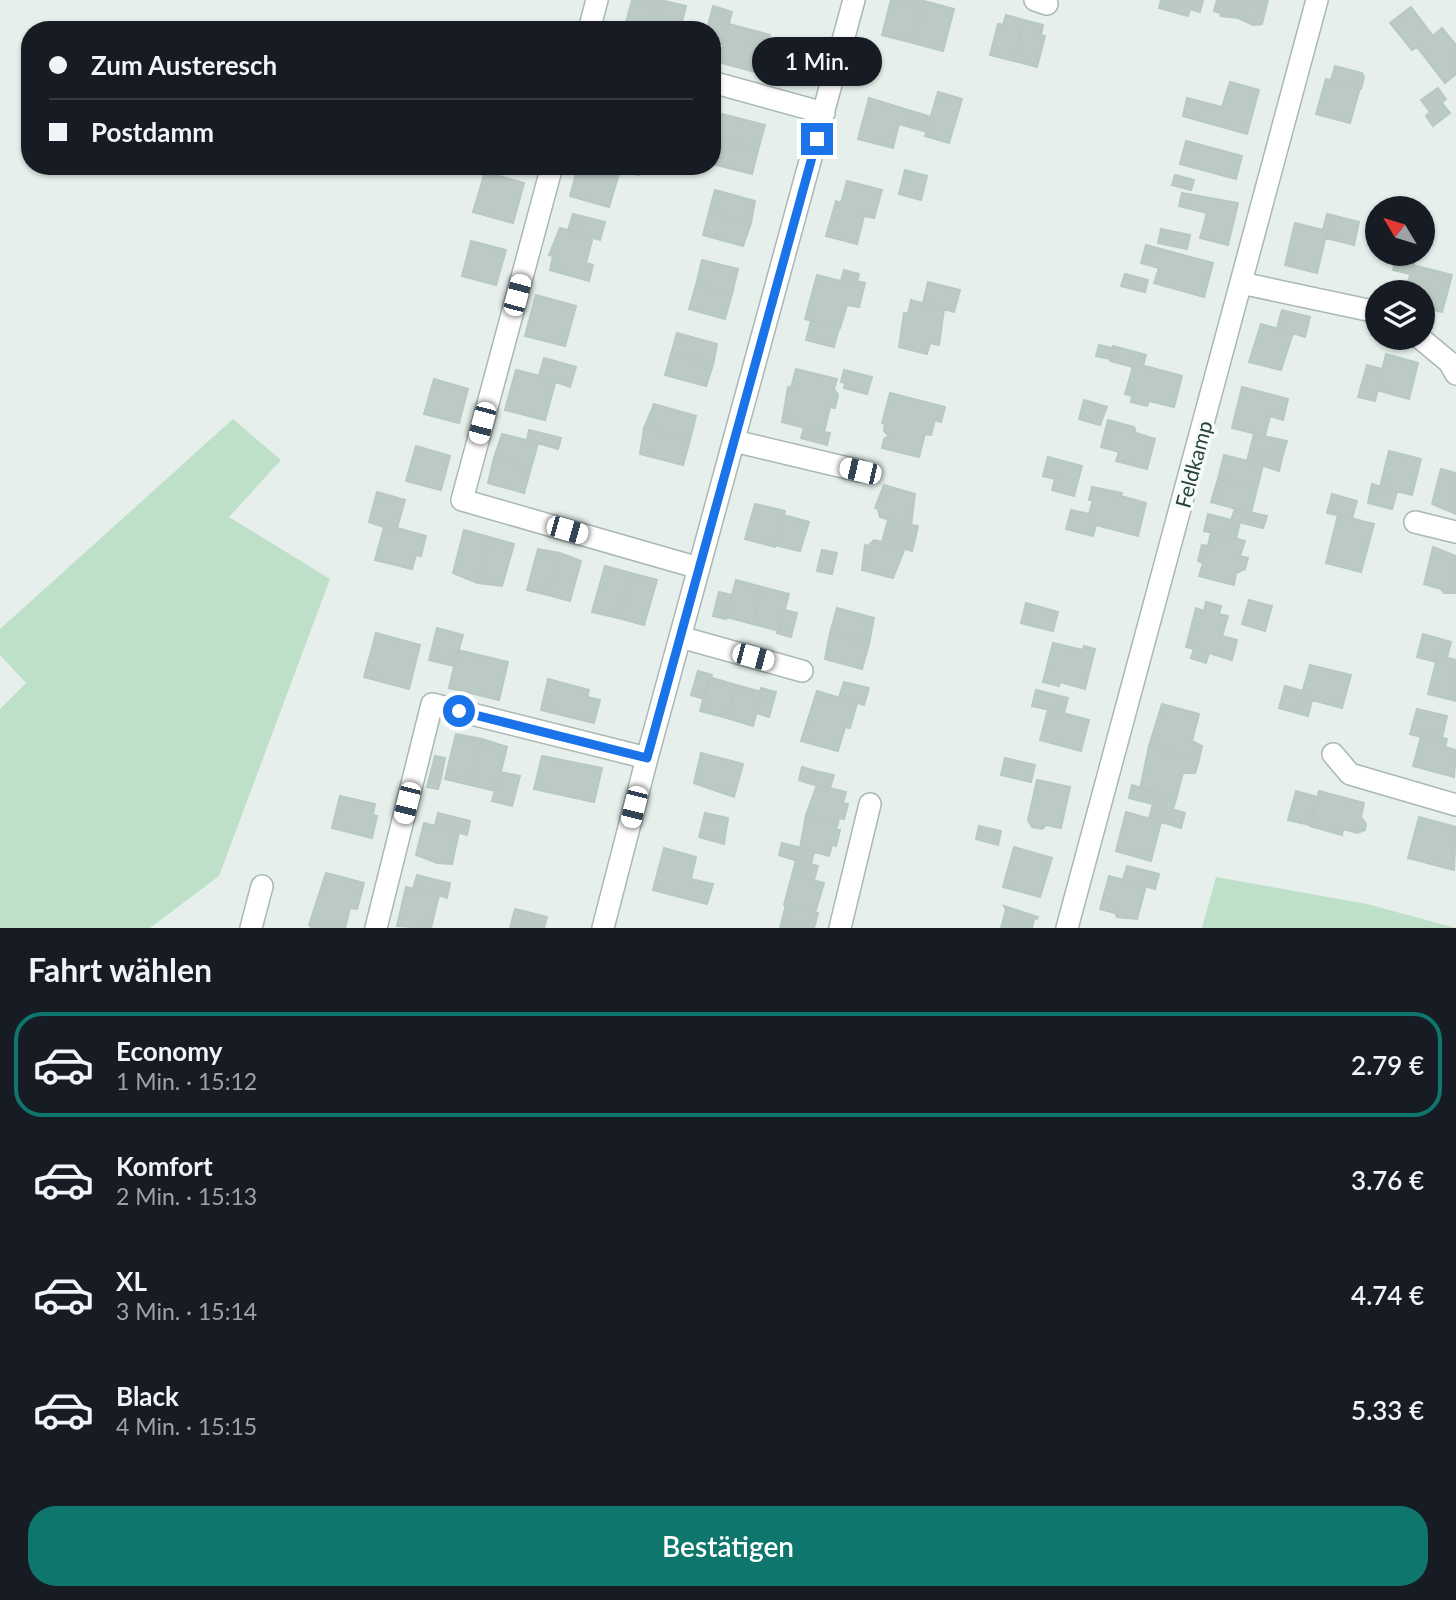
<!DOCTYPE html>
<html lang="de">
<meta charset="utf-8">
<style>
:root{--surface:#171b24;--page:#20242c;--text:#f1f3f6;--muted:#9ea1a6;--line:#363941;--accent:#0f766e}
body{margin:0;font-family:Lato,sans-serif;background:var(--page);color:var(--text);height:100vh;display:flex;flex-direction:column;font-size:26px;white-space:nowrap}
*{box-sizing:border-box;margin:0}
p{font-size:23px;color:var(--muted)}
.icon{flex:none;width:38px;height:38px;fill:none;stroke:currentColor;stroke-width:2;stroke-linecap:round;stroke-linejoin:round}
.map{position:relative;height:928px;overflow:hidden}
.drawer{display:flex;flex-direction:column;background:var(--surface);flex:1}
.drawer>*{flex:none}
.banner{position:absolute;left:21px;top:21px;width:700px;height:154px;border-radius:28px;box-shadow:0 2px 5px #0004;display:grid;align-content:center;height:154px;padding:0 28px;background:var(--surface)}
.needle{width:46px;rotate:308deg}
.fabs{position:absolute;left:1365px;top:196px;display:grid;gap:14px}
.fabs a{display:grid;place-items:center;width:70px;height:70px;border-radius:50%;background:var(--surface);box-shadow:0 2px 5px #0004;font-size:35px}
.end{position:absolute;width:32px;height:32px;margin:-16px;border:9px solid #1a73e8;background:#fff;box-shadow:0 0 0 4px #fff}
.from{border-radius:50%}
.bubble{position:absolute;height:49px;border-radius:24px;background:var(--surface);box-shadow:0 2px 5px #0004;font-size:23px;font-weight:600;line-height:49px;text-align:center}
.car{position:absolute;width:21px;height:42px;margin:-21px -10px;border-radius:9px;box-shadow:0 0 5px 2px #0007;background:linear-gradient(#fff 24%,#345 0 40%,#fff 0 76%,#345 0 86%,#fff 0)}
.banner b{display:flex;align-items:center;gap:24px;height:66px;font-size:26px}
.banner b+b{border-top:2px solid var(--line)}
.banner i{width:18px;height:18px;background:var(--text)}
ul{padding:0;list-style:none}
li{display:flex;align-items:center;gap:21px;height:105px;margin:0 14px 10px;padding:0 14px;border:4px solid transparent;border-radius:28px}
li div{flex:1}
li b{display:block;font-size:26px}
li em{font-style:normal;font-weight:600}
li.on{border-color:var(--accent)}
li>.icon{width:63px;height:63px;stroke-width:1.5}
h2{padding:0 28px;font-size:32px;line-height:84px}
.cta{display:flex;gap:14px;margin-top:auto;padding:14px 28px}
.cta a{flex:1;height:80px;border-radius:28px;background:var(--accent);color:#fff;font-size:28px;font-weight:600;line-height:80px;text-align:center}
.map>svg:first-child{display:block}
.green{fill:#bfe0c8}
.building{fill:#bbcac4;stroke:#b8c9c2;stroke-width:2}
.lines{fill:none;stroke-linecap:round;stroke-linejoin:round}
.minor-casing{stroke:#a8b8b2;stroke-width:24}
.minor{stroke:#fff;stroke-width:21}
.route{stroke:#1a73e8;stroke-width:9}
.labels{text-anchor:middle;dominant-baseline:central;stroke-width:7;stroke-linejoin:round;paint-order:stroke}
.street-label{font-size:21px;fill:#24423a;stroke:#f7fbf9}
</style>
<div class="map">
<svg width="1456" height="928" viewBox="0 0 1456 928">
<rect width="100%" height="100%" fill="#e6efeb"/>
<path class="green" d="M 233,419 L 281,460 L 229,517 L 330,579 L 219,876 L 150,928 L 0,928 L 0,709 L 26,683 L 0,655 L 0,629 Z
M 1216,877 L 1367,904 L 1456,928 L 1202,928 Z"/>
<path class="building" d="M 632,0 L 660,0 L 652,30 L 624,30 Z
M 660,0 L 686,6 L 680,30 L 652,30 Z
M 891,0 L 924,1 L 913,43 L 882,35 Z
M 1161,0 L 1193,0 L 1188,16 L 1159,8 Z
M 1193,0 L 1203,0 L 1200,12 L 1190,9 Z
M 1217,0 L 1242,0 L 1238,18 L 1221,16 L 1220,13 L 1214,11 Z
M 1242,0 L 1268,0 L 1262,24 L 1253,25 L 1238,18 Z
M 924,1 L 954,9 L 943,51 L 913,43 Z
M 713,6 L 732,12 L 723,44 L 712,41 L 712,30 L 707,30 Z
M 1411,7 L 1433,36 L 1442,28 L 1456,45 L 1456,74 L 1445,83 L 1417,47 L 1412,50 L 1390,23 Z
M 1006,15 L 1024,20 L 1014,61 L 990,55 L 998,24 L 1003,25 Z
M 1024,20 L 1043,25 L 1041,35 L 1045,36 L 1037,67 L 1014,61 Z
M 524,22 L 551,30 L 522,30 Z
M 729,24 L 770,35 L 759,73 L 718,62 Z
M 1335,66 L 1362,73 L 1364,77 L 1361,89 L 1331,80 Z
M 1326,79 L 1360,88 L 1350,123 L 1316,114 Z
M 1230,82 L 1259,90 L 1247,134 L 1183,116 L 1187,98 L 1222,107 Z
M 1438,88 L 1446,99 L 1430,112 L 1421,100 Z
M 938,92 L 962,99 L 949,143 L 925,136 Z
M 869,98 L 931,117 L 927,132 L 899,124 L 893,148 L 858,139 Z
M 1442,103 L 1450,113 L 1433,126 L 1426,116 Z
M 722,114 L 765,125 L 758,150 L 713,138 Z
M 713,138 L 758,150 L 752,174 L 712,164 Z
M 1186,141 L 1242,156 L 1236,179 L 1180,164 Z
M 578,166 L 621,167 L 609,207 L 570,196 Z
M 618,166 L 641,166 L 639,175 L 620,170 Z
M 905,170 L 927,176 L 921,200 L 899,194 Z
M 485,172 L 524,183 L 513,223 L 473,212 Z
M 1175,175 L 1194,180 L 1191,190 L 1172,185 Z
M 847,181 L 882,190 L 874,218 L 864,216 L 857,244 L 826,236 L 836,201 L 841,203 Z
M 715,190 L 755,201 L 751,223 L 709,212 Z
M 1182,193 L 1238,203 L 1228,245 L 1200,238 L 1207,213 L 1179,206 Z
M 709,212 L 751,223 L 743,246 L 703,235 Z
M 573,214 L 605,222 L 600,240 L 568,230 Z
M 1327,214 L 1359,222 L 1354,245 L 1326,238 L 1327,231 L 1323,230 Z
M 1295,223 L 1327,231 L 1317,273 L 1285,265 Z
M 560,228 L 593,237 L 586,263 L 593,265 L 589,281 L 550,270 L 553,256 L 549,255 Z
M 1161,229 L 1190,235 L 1187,249 L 1158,243 Z
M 471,241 L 506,250 L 496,285 L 462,276 Z
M 1146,245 L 1213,263 L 1204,297 L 1154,283 L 1159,268 L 1141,263 Z
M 1397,254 L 1417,254 L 1410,274 L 1393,270 Z
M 702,260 L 738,269 L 732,294 L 696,285 Z
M 1413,265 L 1452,275 L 1442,312 L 1429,309 L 1428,312 L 1423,311 L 1423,292 L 1405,292 Z
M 844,270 L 859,274 L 857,281 L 865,283 L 864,287 L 841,281 Z
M 1125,274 L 1148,280 L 1145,292 L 1121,286 Z
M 817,275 L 864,287 L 859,307 L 847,305 L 840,328 L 805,319 Z
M 928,282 L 960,290 L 954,312 L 923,303 Z
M 696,285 L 732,294 L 725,319 L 689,309 Z
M 536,295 L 576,306 L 565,346 L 525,336 Z
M 911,300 L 944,309 L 939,345 L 930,343 L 927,354 L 899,347 L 904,313 L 908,314 Z
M 1282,310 L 1310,317 L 1305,337 L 1277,328 Z
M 811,321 L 839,328 L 834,347 L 806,340 Z
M 1261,324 L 1293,333 L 1281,370 L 1249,362 Z
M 677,333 L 717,344 L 713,365 L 671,354 Z
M 1099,345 L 1113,348 L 1110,359 L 1096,356 Z
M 1113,346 L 1146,355 L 1143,366 L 1134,363 L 1133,367 L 1110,361 Z
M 671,354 L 713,365 L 706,386 L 665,375 Z
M 1386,354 L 1418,363 L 1409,399 L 1377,390 Z
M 544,358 L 576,367 L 570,387 L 539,376 Z
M 1134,363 L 1182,376 L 1174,407 L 1149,401 L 1147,406 L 1131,402 L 1132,396 L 1125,394 Z
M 1367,365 L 1382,369 L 1375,401 L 1358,397 Z
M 796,369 L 837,379 L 834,389 L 838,395 L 835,408 L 830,407 L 824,433 L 782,422 L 788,387 L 791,388 Z
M 516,370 L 556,380 L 545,420 L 505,410 Z
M 844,370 L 872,377 L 867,394 L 844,388 L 845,383 L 841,382 Z
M 434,379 L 468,389 L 459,423 L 424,414 Z
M 1242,387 L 1288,399 L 1283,420 L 1270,416 L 1265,436 L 1232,428 Z
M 890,393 L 945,407 L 941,422 L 935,420 L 931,435 L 925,434 L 919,457 L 882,448 L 884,439 L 889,436 L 884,431 L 885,424 L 882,423 Z
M 1084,400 L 1107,407 L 1100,425 L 1079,419 Z
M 654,404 L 696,416 L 690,440 L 644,428 Z
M 1108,420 L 1134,427 L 1136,433 L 1155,439 L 1147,469 L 1116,461 L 1119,452 L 1101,447 Z
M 644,428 L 690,440 L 683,465 L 640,454 Z
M 804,428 L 830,433 L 827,445 L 801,438 Z
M 529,430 L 561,438 L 558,449 L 527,440 Z
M 502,434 L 538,443 L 531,468 L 494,458 Z
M 1254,434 L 1287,441 L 1282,458 L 1250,449 Z
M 416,446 L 450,456 L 441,490 L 406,481 Z
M 1250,449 L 1282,458 L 1279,471 L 1247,461 Z
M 1389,451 L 1421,459 L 1412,495 L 1380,487 Z
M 1224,455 L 1263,465 L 1257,489 L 1218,479 Z
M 1048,457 L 1082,466 L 1074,496 L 1052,490 L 1055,479 L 1043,476 Z
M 494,458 L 531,468 L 524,493 L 488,483 Z
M 1441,469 L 1456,473 L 1456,514 L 1432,504 Z
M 1218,479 L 1257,489 L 1251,513 L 1211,502 Z
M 1372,484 L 1397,492 L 1392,509 L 1368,503 Z
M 884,485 L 915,494 L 911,526 L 880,517 L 878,509 L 875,508 Z
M 1092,487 L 1122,493 L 1121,496 L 1146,503 L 1138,536 L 1096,525 L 1093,536 L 1066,529 L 1071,510 L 1089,514 L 1093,500 L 1089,500 Z
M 377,492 L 405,500 L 397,528 L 426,536 L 421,556 L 416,555 L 412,569 L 375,560 L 384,527 L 369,522 Z
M 1332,494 L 1357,501 L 1352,518 L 1327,513 Z
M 755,504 L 785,511 L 775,547 L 745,539 Z
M 1235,509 L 1267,516 L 1263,528 L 1231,520 Z
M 1208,514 L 1231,520 L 1227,536 L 1204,531 Z
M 784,515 L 809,522 L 800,551 L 775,545 Z
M 1338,515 L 1374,524 L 1361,572 L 1326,563 Z
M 888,520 L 918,526 L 915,539 L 885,531 Z
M 1231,520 L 1240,522 L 1236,539 L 1227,536 Z
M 464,530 L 489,537 L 477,583 L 453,573 Z
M 885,531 L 915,539 L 912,551 L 882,542 Z
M 1211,532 L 1245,541 L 1240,556 L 1248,558 L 1245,569 L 1236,573 L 1234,585 L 1199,576 L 1203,563 L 1198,561 L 1202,545 L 1208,546 Z
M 489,537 L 514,544 L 502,586 L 477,583 Z
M 874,540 L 905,548 L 893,578 L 862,570 L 865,545 L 868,546 Z
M 1433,547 L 1456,556 L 1456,593 L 1444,593 L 1441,589 L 1424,584 Z
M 538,549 L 560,553 L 548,595 L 527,590 Z
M 822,550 L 837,553 L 832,574 L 817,571 Z
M 560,553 L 581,561 L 570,601 L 548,595 Z
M 605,566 L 631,573 L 618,618 L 592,612 Z
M 631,573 L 657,580 L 644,625 L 618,618 Z
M 736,580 L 762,587 L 753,624 L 726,617 Z
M 762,587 L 789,594 L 779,631 L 753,624 Z
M 719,592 L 732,595 L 726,619 L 713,616 Z
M 1249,600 L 1272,606 L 1265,631 L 1242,624 Z
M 1206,602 L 1221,606 L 1219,614 L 1228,616 L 1222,636 L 1237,640 L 1232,660 L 1209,653 L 1206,663 L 1191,658 L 1194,649 L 1186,647 L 1196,608 L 1204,611 Z
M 1026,603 L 1058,612 L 1053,631 L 1021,623 Z
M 837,608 L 874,618 L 869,644 L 830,633 Z
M 785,610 L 797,613 L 791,637 L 777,633 Z
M 437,628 L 463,635 L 454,666 L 429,660 Z
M 376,633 L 420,645 L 409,689 L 364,677 Z
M 830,633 L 869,644 L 862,669 L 825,659 Z
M 1423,634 L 1451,642 L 1447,657 L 1438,655 L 1436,662 L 1417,657 Z
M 1053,643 L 1083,650 L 1084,646 L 1095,649 L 1085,689 L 1060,682 L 1059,686 L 1043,682 Z
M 458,650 L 508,662 L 499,700 L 449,688 Z
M 1438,655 L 1456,660 L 1456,701 L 1428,694 Z
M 1310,665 L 1351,675 L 1342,708 L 1301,697 Z
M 698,671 L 712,675 L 704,699 L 691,695 Z
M 709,677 L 736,685 L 727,718 L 700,711 Z
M 548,679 L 589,690 L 587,697 L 600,700 L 594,723 L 541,710 Z
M 844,682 L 869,688 L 864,705 L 839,697 Z
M 736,685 L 762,692 L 753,726 L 727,718 Z
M 1285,686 L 1303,691 L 1301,697 L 1312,700 L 1308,716 L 1279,708 Z
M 761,688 L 776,692 L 769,717 L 757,713 Z
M 1036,690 L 1068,698 L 1064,713 L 1032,706 Z
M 817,691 L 857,703 L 850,728 L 845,727 L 838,751 L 801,741 Z
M 1162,704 L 1199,714 L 1192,741 L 1202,746 L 1199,760 L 1149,746 Z
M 1048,709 L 1089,720 L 1081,751 L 1040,740 Z
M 1417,709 L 1447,716 L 1442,738 L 1422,733 L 1421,737 L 1410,734 Z
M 1422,733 L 1447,739 L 1445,747 L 1456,750 L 1454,777 L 1413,766 Z
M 456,734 L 482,739 L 470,785 L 445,779 Z
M 482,739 L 507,747 L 496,791 L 470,785 Z
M 1149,746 L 1199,760 L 1195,773 L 1183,773 L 1176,799 L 1140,789 Z
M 701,753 L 743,764 L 734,797 L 694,783 Z
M 435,756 L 445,758 L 441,778 L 430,776 Z
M 542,756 L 602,768 L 594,802 L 534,789 Z
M 1005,758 L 1035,765 L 1031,782 L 1001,775 Z
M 802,767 L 815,771 L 811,784 L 799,780 Z
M 815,771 L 834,775 L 830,788 L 811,784 Z
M 500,772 L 520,776 L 512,806 L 492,801 Z
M 430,776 L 441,778 L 438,789 L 427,787 Z
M 1037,780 L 1070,787 L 1061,828 L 1046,825 L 1042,829 L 1032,827 L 1028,820 Z
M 817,785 L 846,792 L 843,803 L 848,804 L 844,819 L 839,818 L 838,824 L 806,815 Z
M 1132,785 L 1176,799 L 1173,809 L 1129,798 Z
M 1296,791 L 1317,797 L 1310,825 L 1288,820 Z
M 1319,791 L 1364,803 L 1361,817 L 1366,824 L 1365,830 L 1357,833 L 1343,829 L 1342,835 L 1310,826 Z
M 340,796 L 375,804 L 373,815 L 377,816 L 372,838 L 332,828 Z
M 1153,804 L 1185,813 L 1181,828 L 1149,818 Z
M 1126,812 L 1161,822 L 1151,861 L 1116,851 Z
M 438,813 L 470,821 L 467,835 L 435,826 Z
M 705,813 L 728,818 L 724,844 L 699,837 Z
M 806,815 L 838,824 L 836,830 L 840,830 L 836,846 L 832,845 L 829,856 L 800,848 Z
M 1419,817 L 1456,827 L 1454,870 L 1408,858 Z
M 424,823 L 459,832 L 452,864 L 437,863 L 416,855 Z
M 979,826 L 1001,831 L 998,845 L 976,839 Z
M 782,843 L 794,846 L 791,859 L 779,855 Z
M 794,846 L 814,852 L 811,864 L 791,859 Z
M 1014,847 L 1052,858 L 1040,897 L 1003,887 Z
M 664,848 L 696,857 L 691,879 L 713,884 L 707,904 L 653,890 Z
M 796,860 L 818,866 L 814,880 L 792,875 Z
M 1127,866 L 1159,874 L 1155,889 L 1123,880 Z
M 326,873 L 364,883 L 357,909 L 350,908 L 345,928 L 312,928 L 309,925 Z
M 417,875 L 436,880 L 433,893 L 413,889 Z
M 792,875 L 824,883 L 815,913 L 784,905 Z
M 1109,876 L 1146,886 L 1137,919 L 1117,917 L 1115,913 L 1100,909 Z
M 436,880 L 450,883 L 447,898 L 433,893 Z
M 406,887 L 439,895 L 431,928 L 397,926 Z
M 786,905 L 818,913 L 814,928 L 780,928 Z
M 1004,906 L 1038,917 L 1037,919 L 1034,918 L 1032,928 L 1001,928 L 1006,910 Z
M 515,909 L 547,917 L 544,928 L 510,928 Z"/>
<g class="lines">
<g class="minor-casing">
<path id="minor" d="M 1035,0 L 1047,4
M 589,30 L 597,0
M 712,82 L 824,113
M 552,166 L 462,500 L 699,568
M 1241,283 L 1377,312
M 1420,338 L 1449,362 L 1456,374
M 734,441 L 860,471
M 1415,522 L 1456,532
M 680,637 L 802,671
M 1333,754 L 1350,774 L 1456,805
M 251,928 L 262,886
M 376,928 L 432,704 L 647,758
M 603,928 L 647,758 L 854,0
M 840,928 L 870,804
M 1067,928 L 1317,0"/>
</g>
<use href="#minor" class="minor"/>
</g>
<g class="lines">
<path class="route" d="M 459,711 L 647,758 L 817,139"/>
</g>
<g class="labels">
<g class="street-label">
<text transform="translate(1193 464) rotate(-75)">Feldkamp</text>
</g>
</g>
</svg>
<div class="fabs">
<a><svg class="needle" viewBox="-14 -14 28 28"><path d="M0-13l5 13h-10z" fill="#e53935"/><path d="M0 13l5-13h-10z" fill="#9ea1a6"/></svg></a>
<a><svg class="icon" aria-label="layers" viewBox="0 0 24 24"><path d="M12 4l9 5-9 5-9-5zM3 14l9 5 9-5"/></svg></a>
</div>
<i class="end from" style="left:459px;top:711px"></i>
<i class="end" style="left:817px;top:139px"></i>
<div class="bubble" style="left:752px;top:37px;width:130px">1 Min.</div>
<i class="car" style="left:517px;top:295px;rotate:15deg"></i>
<i class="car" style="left:482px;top:423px;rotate:195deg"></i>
<i class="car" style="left:860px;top:471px;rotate:283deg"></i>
<i class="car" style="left:567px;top:530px;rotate:106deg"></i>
<i class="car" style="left:753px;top:657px;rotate:105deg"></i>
<i class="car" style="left:407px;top:803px;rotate:194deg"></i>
<i class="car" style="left:634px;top:807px;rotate:194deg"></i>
<div class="banner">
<b><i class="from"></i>Zum Austeresch</b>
<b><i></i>Postdamm</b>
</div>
</div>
<section class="drawer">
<h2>Fahrt wählen</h2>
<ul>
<li class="on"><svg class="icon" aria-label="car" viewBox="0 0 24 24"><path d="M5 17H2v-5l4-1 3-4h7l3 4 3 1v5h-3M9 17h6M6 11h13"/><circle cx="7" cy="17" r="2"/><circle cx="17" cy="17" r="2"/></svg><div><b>Economy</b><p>1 Min. · 15:12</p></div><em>2.79 €</em></li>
<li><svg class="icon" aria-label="car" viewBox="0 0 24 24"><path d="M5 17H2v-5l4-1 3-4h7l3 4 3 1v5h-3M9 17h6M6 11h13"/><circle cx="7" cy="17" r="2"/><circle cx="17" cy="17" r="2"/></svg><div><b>Komfort</b><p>2 Min. · 15:13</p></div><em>3.76 €</em></li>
<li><svg class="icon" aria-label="car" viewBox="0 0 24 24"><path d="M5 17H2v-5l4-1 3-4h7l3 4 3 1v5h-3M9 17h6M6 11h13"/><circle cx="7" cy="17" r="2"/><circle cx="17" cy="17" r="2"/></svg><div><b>XL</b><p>3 Min. · 15:14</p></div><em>4.74 €</em></li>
<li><svg class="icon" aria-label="car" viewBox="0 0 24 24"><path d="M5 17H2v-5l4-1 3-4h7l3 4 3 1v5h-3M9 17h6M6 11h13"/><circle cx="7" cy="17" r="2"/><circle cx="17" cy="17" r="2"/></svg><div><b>Black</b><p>4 Min. · 15:15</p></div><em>5.33 €</em></li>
</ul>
<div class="cta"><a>Bestätigen</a></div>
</section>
